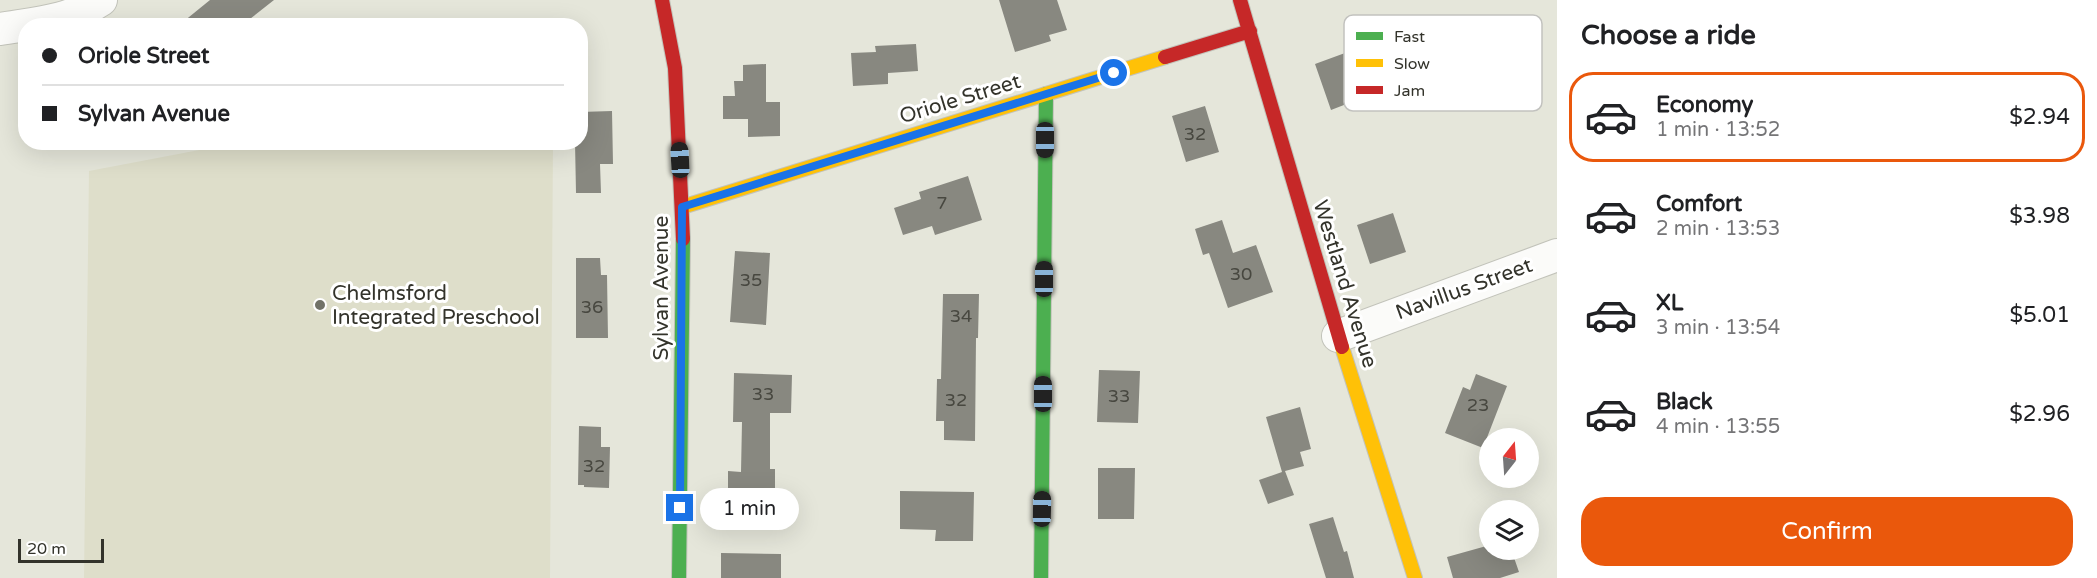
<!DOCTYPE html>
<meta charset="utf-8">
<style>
:root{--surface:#fff;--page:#f2f2f2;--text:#202124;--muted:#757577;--line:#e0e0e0;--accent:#ea580c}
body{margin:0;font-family:"Varela Round",sans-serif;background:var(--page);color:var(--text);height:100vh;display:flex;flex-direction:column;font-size:22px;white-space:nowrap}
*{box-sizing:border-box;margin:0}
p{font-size:20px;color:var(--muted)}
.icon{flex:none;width:33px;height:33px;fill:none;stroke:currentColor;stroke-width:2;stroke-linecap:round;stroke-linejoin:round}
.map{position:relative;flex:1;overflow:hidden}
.drawer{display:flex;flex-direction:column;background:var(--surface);width:540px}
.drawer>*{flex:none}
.guide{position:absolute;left:18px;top:18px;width:570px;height:132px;border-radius:24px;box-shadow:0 6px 24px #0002;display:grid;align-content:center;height:132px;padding:0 24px;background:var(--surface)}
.needle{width:39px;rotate:17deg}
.fabs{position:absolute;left:1479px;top:428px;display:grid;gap:12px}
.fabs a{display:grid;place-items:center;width:60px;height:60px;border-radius:50%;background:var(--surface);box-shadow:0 6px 24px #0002;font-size:30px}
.scale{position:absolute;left:18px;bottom:15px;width:86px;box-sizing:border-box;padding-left:6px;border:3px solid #33332b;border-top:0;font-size:16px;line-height:21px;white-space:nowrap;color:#33332b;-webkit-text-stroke:4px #fff;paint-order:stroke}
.end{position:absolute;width:27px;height:27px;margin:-14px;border:8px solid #1a73e8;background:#fff;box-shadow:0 0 0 3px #fff}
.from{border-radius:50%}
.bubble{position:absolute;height:42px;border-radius:21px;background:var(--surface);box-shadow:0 6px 24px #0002;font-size:20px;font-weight:600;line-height:42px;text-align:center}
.car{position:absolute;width:18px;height:36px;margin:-18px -9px;border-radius:8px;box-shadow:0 0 4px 2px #0007;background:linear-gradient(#222 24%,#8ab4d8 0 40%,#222 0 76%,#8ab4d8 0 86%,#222 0)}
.guide b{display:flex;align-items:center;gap:21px;height:57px;font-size:22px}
.guide b+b{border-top:2px solid var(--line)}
.guide i{width:15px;height:15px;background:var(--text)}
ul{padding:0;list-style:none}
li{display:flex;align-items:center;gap:18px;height:90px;margin:0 12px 9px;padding:0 12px;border:3px solid transparent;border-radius:24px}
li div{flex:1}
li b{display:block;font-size:22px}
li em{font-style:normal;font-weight:600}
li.current{border-color:var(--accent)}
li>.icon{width:54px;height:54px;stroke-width:1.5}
h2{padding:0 24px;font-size:27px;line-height:72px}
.cta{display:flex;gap:12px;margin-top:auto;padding:12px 24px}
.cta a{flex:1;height:69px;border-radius:24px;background:var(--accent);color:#fff;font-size:24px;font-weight:600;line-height:69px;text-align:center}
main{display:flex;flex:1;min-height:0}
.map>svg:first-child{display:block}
.built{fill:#dedeca}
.building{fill:#888880}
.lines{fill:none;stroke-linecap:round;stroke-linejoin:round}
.street-casing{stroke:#c2c3ba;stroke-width:34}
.fast-casing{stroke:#c2c3ba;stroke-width:16}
.slow-casing{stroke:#c2c3ba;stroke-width:16}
.jam-casing{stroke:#c2c3ba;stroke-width:16}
.street{stroke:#fbfbf9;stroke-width:32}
.fast{stroke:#4caf50;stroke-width:14}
.slow{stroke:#ffc107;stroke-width:14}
.jam{stroke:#c62828;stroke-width:14}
.route{stroke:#1a73e8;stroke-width:8}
.poi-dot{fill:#717268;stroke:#fff;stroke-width:2}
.labels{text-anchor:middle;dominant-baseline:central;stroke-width:6;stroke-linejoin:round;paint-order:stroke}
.number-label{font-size:18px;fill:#484840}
.street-label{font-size:21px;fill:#33332b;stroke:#fff}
.poi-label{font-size:21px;fill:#33332b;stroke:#fff;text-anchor:start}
.key{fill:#fff;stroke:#c2c2bf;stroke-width:1.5}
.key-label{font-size:16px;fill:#33332b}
</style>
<main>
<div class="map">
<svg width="1557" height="578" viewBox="0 0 1557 578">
<rect width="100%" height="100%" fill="#e5e6da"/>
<path class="built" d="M 236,143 L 553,143 L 550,578 L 84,578 L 89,171 Z"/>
<path class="building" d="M 210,0 L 274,0 L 241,26 L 178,26 Z
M 999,0 L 1057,0 L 1067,30 L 1049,35 L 1051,41 L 1015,52 Z
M 916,44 L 918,71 L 888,73 L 888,84 L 853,86 L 851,53 L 876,52 L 875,46 Z
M 1345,53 L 1362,98 L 1331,110 L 1315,64 Z
M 766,64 L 766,102 L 780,102 L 780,136 L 748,137 L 748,119 L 723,119 L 723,96 L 735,96 L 734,81 L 743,81 L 743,65 Z
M 1205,106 L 1219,152 L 1186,162 L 1172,116 Z
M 612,111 L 613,164 L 600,164 L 601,193 L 576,193 L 575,142 L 580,142 L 580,112 Z
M 968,176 L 982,220 L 935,235 L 932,226 L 903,235 L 894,208 L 921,199 L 919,192 Z
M 1393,213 L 1406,252 L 1370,264 L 1357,225 Z
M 1222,220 L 1233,253 L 1256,245 L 1273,292 L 1228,308 L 1209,253 L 1203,255 L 1195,229 Z
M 735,251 L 770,253 L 766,325 L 730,322 Z
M 576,258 L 600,258 L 601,275 L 607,275 L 608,338 L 576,338 Z
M 943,294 L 979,294 L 978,338 L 976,338 L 975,441 L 944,440 L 944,421 L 936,421 L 937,379 L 941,379 Z
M 1099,370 L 1140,371 L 1138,423 L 1097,422 Z
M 734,373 L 792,375 L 791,413 L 770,413 L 770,469 L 775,469 L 775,509 L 728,506 L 728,471 L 741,472 L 742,422 L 733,422 Z
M 1476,374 L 1507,386 L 1483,448 L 1445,433 L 1463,387 L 1470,390 Z
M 1300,407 L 1311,449 L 1300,452 L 1304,466 L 1285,471 L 1294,495 L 1268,504 L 1259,480 L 1282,472 L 1266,417 Z
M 579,426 L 601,427 L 601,447 L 610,447 L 609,488 L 584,487 L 584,485 L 578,485 Z
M 1098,468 L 1135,468 L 1134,519 L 1098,519 Z
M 900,491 L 974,492 L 973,541 L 935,541 L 936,530 L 900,529 Z
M 1333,517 L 1344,552 L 1347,551 L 1354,578 L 1326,578 L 1309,524 Z
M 1490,545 L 1490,549 L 1511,549 L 1519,572 L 1500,578 L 1453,578 L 1447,557 Z
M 721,553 L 781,554 L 781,578 L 721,578 Z"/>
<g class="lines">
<g class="street-casing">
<path id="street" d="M 0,29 C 36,23 70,21 101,0
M 1338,336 L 1557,255"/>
</g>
<g class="fast-casing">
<path id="fast" d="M 679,578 L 683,239
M 1041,578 L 1046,94"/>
</g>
<g class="slow-casing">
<path id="slow" d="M 682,207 L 1165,57
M 1342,347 L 1415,578"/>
</g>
<g class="jam-casing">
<path id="jam" d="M 662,0 L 675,68 L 683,239
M 1240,0 L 1342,347
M 1165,57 L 1250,31"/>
</g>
<use href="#street" class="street"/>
<use href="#fast" class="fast"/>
<use href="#slow" class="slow"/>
<use href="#jam" class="jam"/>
</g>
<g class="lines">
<path class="route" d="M 680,508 L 682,207 L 1114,73"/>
</g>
<circle class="poi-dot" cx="320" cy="305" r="6"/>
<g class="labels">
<g class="number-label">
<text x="1195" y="134">32</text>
<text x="942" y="203">7</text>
<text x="1241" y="274">30</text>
<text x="751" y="280">35</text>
<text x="592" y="307">36</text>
<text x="961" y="316">34</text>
<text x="763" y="394">33</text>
<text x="1119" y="396">33</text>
<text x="956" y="400">32</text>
<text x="1478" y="405">23</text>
<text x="594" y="466">32</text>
</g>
<g class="street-label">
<text transform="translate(960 99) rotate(-17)">Oriole Street</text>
<text transform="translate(1345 284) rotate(73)">Westland Avenue</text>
<text transform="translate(661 288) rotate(-90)">Sylvan Avenue</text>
<text transform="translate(1464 289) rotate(-20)">Navillus Street</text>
</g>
<g class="poi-label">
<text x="332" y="293">Chelmsford<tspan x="332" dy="24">Integrated Preschool</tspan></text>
</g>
</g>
<rect x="1344" y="15" width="198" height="96" rx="9" class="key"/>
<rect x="1356" y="32" width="27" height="8" fill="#4caf50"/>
<rect x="1356" y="59" width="27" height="8" fill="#ffc107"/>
<rect x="1356" y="86" width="27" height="8" fill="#c62828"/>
<g class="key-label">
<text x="1394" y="42">Fast</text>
<text x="1394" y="69">Slow</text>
<text x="1394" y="96">Jam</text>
</g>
</svg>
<div class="fabs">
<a><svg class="needle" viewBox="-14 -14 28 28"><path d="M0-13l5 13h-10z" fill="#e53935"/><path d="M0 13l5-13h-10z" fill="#757577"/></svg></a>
<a><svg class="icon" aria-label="layers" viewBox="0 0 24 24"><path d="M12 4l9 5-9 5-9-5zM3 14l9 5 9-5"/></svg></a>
</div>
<div class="scale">20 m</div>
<i class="end from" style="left:1114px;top:73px"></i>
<i class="end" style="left:680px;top:508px"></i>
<div class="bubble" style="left:700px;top:488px;width:99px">1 min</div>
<i class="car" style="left:1045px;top:140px;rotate:180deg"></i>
<i class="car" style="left:680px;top:160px;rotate:357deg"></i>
<i class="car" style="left:1044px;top:279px;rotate:0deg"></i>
<i class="car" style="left:1043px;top:394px;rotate:0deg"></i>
<i class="car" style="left:1042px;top:509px;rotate:1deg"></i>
<div class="guide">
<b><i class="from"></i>Oriole Street</b>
<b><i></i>Sylvan Avenue</b>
</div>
</div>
<section class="drawer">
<h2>Choose a ride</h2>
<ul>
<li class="current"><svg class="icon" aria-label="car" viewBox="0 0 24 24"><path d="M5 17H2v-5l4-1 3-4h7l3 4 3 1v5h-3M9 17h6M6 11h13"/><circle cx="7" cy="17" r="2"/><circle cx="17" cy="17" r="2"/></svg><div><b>Economy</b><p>1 min · 13:52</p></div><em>$2.94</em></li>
<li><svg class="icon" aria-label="car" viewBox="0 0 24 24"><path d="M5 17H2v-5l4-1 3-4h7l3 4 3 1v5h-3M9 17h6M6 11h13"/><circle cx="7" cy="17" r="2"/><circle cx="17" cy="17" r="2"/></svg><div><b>Comfort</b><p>2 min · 13:53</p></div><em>$3.98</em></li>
<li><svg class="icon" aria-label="car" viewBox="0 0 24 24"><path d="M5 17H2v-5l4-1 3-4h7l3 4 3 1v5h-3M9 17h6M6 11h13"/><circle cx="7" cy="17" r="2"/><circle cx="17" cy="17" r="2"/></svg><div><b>XL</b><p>3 min · 13:54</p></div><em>$5.01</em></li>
<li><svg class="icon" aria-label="car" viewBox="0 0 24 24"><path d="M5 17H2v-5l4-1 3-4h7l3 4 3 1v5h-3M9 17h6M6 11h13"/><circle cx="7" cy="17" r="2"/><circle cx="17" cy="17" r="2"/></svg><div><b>Black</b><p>4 min · 13:55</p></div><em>$2.96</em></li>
</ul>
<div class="cta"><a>Confirm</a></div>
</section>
</main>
